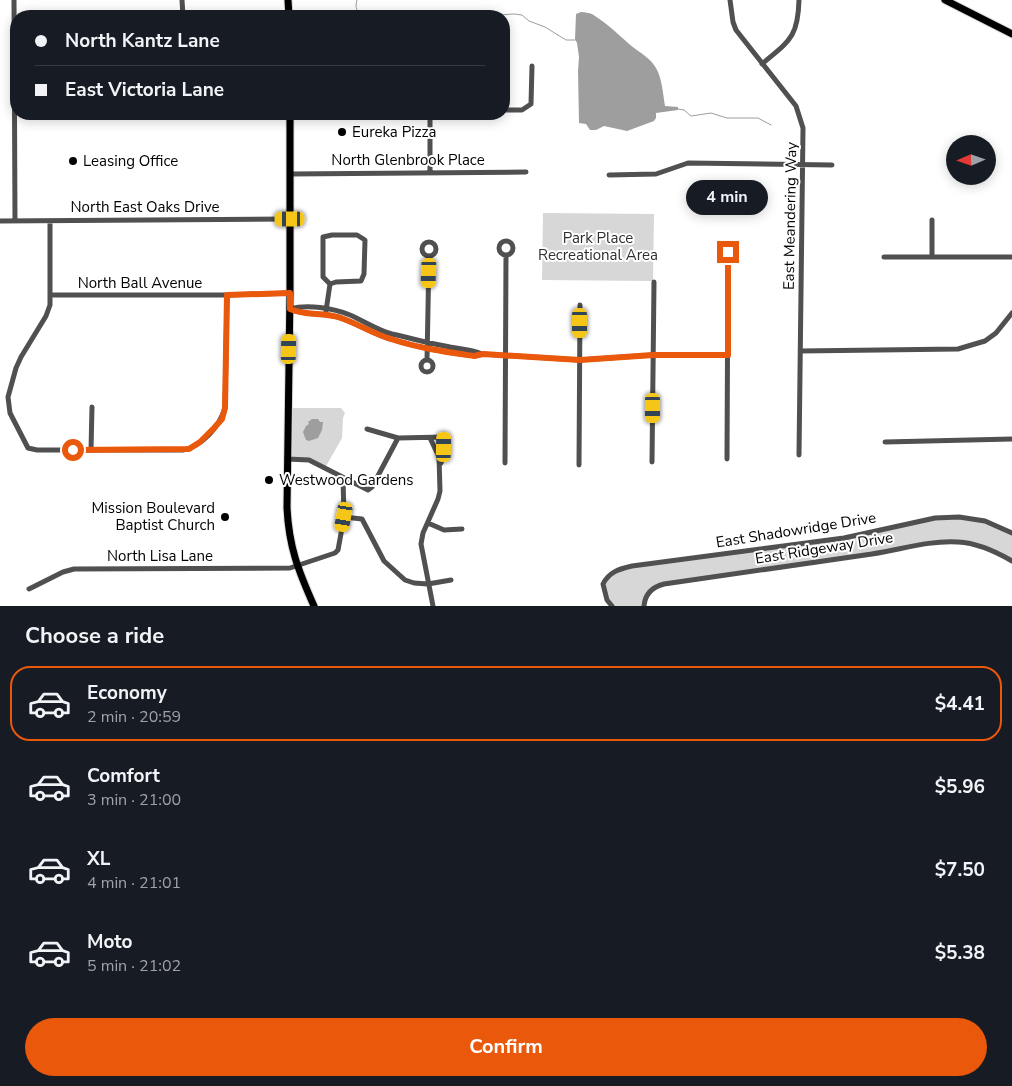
<!DOCTYPE html>
<meta charset="utf-8">
<style>
:root{--surface:#171b24;--page:#20242c;--text:#f1f3f6;--muted:#9ea1a6;--line:#363941;--accent:#ea580c}
body{margin:0;font-family:"Nunito Sans",sans-serif;background:var(--page);color:var(--text);height:100vh;display:flex;flex-direction:column;font-size:19px;white-space:nowrap}
*{box-sizing:border-box;margin:0}
p{font-size:16px;color:var(--muted)}
.icon{flex:none;width:28px;height:28px;fill:none;stroke:currentColor;stroke-width:2;stroke-linecap:round;stroke-linejoin:round}
.map{position:relative;height:606px;overflow:hidden}
.panel{display:flex;flex-direction:column;background:var(--surface);flex:1}
.panel>*{flex:none}
.hud{position:absolute;left:10px;top:10px;width:500px;height:110px;border-radius:20px;box-shadow:0 2px 12px #0003;display:grid;align-content:center;height:110px;padding:0 25px;background:var(--surface)}
.needle{width:32px;rotate:268deg}
.buttons{position:absolute;left:946px;top:135px;display:grid;gap:10px}
.buttons a{display:grid;place-items:center;width:50px;height:50px;border-radius:50%;background:var(--surface);box-shadow:0 2px 12px #0003;font-size:25px}
.end{position:absolute;width:22px;height:22px;margin:-11px;border:6px solid #ea580c;background:#fff;box-shadow:0 0 0 2px #fff}
.from{border-radius:50%}
.bubble{position:absolute;height:35px;border-radius:18px;background:var(--surface);box-shadow:0 2px 12px #0003;font-size:16px;font-weight:700;line-height:35px;text-align:center}
.car{position:absolute;width:15px;height:30px;margin:-15px -8px;border-radius:6px;box-shadow:0 0 4px 1px #0007;background:linear-gradient(#f5c518 24%,#345 0 40%,#f5c518 0 76%,#345 0 86%,#f5c518 0)}
.hud b{display:flex;align-items:center;gap:18px;height:48px;font-size:19px}
.hud b+b{border-top:1px solid var(--line)}
.hud i{width:12px;height:12px;background:var(--text)}
ul{padding:0;list-style:none}
li{display:flex;align-items:center;gap:15px;height:75px;margin:0 10px 8px;padding:0 15px;border:2px solid transparent;border-radius:20px}
li div{flex:1}
li b{display:block;font-size:19px}
li em{font-style:normal;font-weight:700}
li.active{border-color:var(--accent)}
li>.icon{width:45px;height:45px;stroke-width:1.5}
h2{padding:0 25px;font-size:22px;line-height:60px}
.button{display:flex;gap:10px;margin-top:auto;padding:10px 25px}
.button a{flex:1;height:58px;border-radius:30px;background:var(--accent);color:#fff;font-size:20px;font-weight:700;line-height:58px;text-align:center}
.map>svg:first-child{display:block}
.green{fill:#d7d7d7}
.water{fill:#9e9e9e}
.lines{fill:none;stroke-linecap:round;stroke-linejoin:round}
.stream{stroke:#9e9e9e;stroke-width:1}
.major-casing{stroke:#dbdbdb;stroke-width:9}
.minor{stroke:#505050;stroke-width:5}
.major{stroke:#000;stroke-width:7}
.route{stroke:#ea580c;stroke-width:6}
.poi-dot{fill:#000;stroke:#fff;stroke-width:2}
.labels{text-anchor:middle;dominant-baseline:central;stroke-width:4;stroke-linejoin:round;paint-order:stroke}
.poi-label{font-size:15px;fill:#000;stroke:#fff;text-anchor:start}
.street-label{font-size:15px;fill:#000;stroke:#fff}
.park-label{font-size:15px;fill:#2e2e2e;stroke:#fff}
</style>
<div class="map">
<svg width="1012" height="606" viewBox="0 0 1012 606">
<rect width="100%" height="100%" fill="#fff"/>
<path class="green" d="M 543,213 L 654,214 L 653,281 L 542,280 Z
M 288,408 L 341,408 L 345,413 L 343,418 L 342,438 L 325,468 L 309,460 L 287,459 Z
M 959,517 L 985,521 L 1012,533 L 1012,561 L 977,545 L 936,542 L 653,588 L 644,606 L 612,606 L 604,592 L 607,576 L 621,569 L 844,538 L 935,518 Z"/>
<path class="water" d="M 581,12 C 585,12 589,13 592,14 C 605,22 617,33 628,43 C 638,52 650,57 656,68 C 662,78 663,94 665,106 L 678,107 L 678,110 L 656,113 L 656,118 L 654,121 L 627,131 L 604,126 L 596,130 L 590,130 L 586,124 L 579,123 L 578,71 L 579,57 L 577,43 L 575,39 L 576,14 Z
M 312,419 L 318,419 L 320,422 L 323,422 L 322,430 L 318,438 L 309,441 L 306,440 L 303,432 L 306,426 L 309,424 L 308,422 Z"/>
<g class="lines">
<path class="stream" d="M 357,0 C 353,13 362,15 373,16 L 434,14 L 482,16 L 514,14 L 522,15 L 529,21 L 545,27 L 566,40 L 576,40
M 678,109 L 684,110 L 691,116 L 711,113 L 727,118 L 758,118 L 771,125"/>
<g class="major-casing">
<path id="major" d="M 288,0 L 289,16
M 945,0 L 1012,34
M 290,114 L 290,293 L 287,508 C 289,547 298,570 314,606"/>
</g>
<path class="minor" d="M 14,0 L 15,221
M 182,0 L 183,16
M 730,0 L 733,22 L 736,30 L 796,106 L 803,128 L 799,455
M 762,64 C 789,41 798,38 799,0
M 504,110 L 522,110 L 531,104 L 532,66
M 430,173 L 430,114
M 290,174 L 526,172
M 609,175 L 656,174 L 688,163 L 832,165
M 932,220 L 932,257
M 0,221 L 290,219
M 50,221 L 50,305 L 46,316 L 21,357 L 16,368 L 8,397 L 10,413 L 28,448 L 37,450 L 183,450 C 203,446 219,427 225,408 L 227,295
M 332,235 L 357,235 L 365,240 L 364,274 L 361,281 L 336,282 L 330,284 L 323,277 L 323,237 Z
M499 248a7 7 0 1 1 14 0a7 7 0 1 1-14 0Z
M422 249a7 7 0 1 1 14 0a7 7 0 1 1-14 0Z
M 884,257 L 1012,257
M 50,295 L 227,295 L 290,293
M 290,309 C 305,316 322,312 338,317 C 357,323 373,334 391,339 C 418,348 447,352 474,356 L 483,354 L 580,360 L 653,355 L 728,355
M 290,309 C 307,304 333,308 350,315 C 364,321 377,330 392,334 C 410,338 427,343 445,346 C 457,349 470,349 482,354
M 326,311 L 330,284
M 800,351 L 958,349 L 985,341 L 996,333 L 1012,313
M421 366a6 6 0 1 1 12 0a6 6 0 1 1-12 0Z
M 427,360 L 429,256
M 367,429 L 398,438 L 444,437 L 443,458 L 441,463
M 430,438 L 439,457 L 440,491 L 438,499 L 423,533 L 421,544 L 433,606
M 885,442 L 1012,439
M 91,450 L 92,407
M 287,459 L 309,460 L 368,490 L 372,487 L 398,438
M 727,459 L 728,252
M 652,462 L 654,282
M 505,463 L 506,255
M 579,465 L 580,305
M 344,517 L 362,519 L 384,561 L 405,580 L 414,583 L 428,584 L 451,580
M 428,523 L 444,530 L 462,529
M 29,589 L 63,572 L 74,569 L 290,568 L 335,553 L 338,550 L 344,517 L 343,478
M 612,606 L 607,600 L 603,584 C 609,572 619,569 632,566 L 844,538 L 935,518 L 959,517 L 985,521 L 1012,533
M 644,606 C 645,594 652,587 664,584 C 733,574 802,564 872,554 C 900,550 929,540 958,542 C 978,543 995,551 1012,561"/>
<use href="#major" class="major"/>
</g>
<g class="lines">
<path class="route" d="M 73,450 L 189,449 L 200,442 L 214,428 L 222,419 L 225,408 L 227,295 L 290,293 L 290,309 C 305,316 322,312 338,317 C 357,323 373,334 391,339 C 418,348 447,352 474,356 L 483,354 L 580,360 L 653,355 L 728,355 L 728,252"/>
</g>
<g class="poi-dot">
<circle cx="342" cy="132" r="5"/>
<circle cx="73" cy="161" r="5"/>
<circle cx="269" cy="480" r="5"/>
<circle cx="225" cy="517" r="5"/>
</g>
<g class="labels">
<g class="poi-label">
<text x="352" y="132">Eureka Pizza</text>
<text x="83" y="161">Leasing Office</text>
<text x="279" y="480">Westwood Gardens</text>
<text x="215" y="508" text-anchor="end">Mission Boulevard<tspan x="215" dy="17">Baptist Church</tspan></text>
</g>
<g class="street-label">
<text x="408" y="160">North Glenbrook Place</text>
<text x="145" y="207">North East Oaks Drive</text>
<text transform="translate(790 216) rotate(-89)">East Meandering Way</text>
<text x="140" y="283">North Ball Avenue</text>
<text transform="translate(796 530) rotate(-9)">East Shadowridge Drive</text>
<text transform="translate(824 548) rotate(-9)">East Ridgeway Drive</text>
<text x="160" y="556">North Lisa Lane</text>
</g>
<g class="park-label">
<text x="598" y="238">Park Place<tspan x="598" dy="17">Recreational Area</tspan></text>
</g>
</g>
</svg>
<div class="buttons">
<a><svg class="needle" viewBox="-14 -14 28 28"><path d="M0-13l5 13h-10z" fill="#e53935"/><path d="M0 13l5-13h-10z" fill="#9ea1a6"/></svg></a>
</div>
<i class="end from" style="left:73px;top:450px"></i>
<i class="end" style="left:728px;top:252px"></i>
<div class="bubble" style="left:686px;top:180px;width:82px">4 min</div>
<i class="car" style="left:290px;top:219px;rotate:270deg"></i>
<i class="car" style="left:429px;top:273px;rotate:182deg"></i>
<i class="car" style="left:580px;top:323px;rotate:180deg"></i>
<i class="car" style="left:289px;top:349px;rotate:1deg"></i>
<i class="car" style="left:653px;top:408px;rotate:180deg"></i>
<i class="car" style="left:444px;top:447px;rotate:1deg"></i>
<i class="car" style="left:344px;top:517px;rotate:190deg"></i>
<div class="hud">
<b><i class="from"></i>North Kantz Lane</b>
<b><i></i>East Victoria Lane</b>
</div>
</div>
<section class="panel">
<h2>Choose a ride</h2>
<ul>
<li class="active"><svg class="icon" aria-label="car" viewBox="0 0 24 24"><path d="M5 17H2v-5l4-1 3-4h7l3 4 3 1v5h-3M9 17h6M6 11h13"/><circle cx="7" cy="17" r="2"/><circle cx="17" cy="17" r="2"/></svg><div><b>Economy</b><p>2 min · 20:59</p></div><em>$4.41</em></li>
<li><svg class="icon" aria-label="car" viewBox="0 0 24 24"><path d="M5 17H2v-5l4-1 3-4h7l3 4 3 1v5h-3M9 17h6M6 11h13"/><circle cx="7" cy="17" r="2"/><circle cx="17" cy="17" r="2"/></svg><div><b>Comfort</b><p>3 min · 21:00</p></div><em>$5.96</em></li>
<li><svg class="icon" aria-label="car" viewBox="0 0 24 24"><path d="M5 17H2v-5l4-1 3-4h7l3 4 3 1v5h-3M9 17h6M6 11h13"/><circle cx="7" cy="17" r="2"/><circle cx="17" cy="17" r="2"/></svg><div><b>XL</b><p>4 min · 21:01</p></div><em>$7.50</em></li>
<li><svg class="icon" aria-label="car" viewBox="0 0 24 24"><path d="M5 17H2v-5l4-1 3-4h7l3 4 3 1v5h-3M9 17h6M6 11h13"/><circle cx="7" cy="17" r="2"/><circle cx="17" cy="17" r="2"/></svg><div><b>Moto</b><p>5 min · 21:02</p></div><em>$5.38</em></li>
</ul>
<div class="button"><a>Confirm</a></div>
</section>
